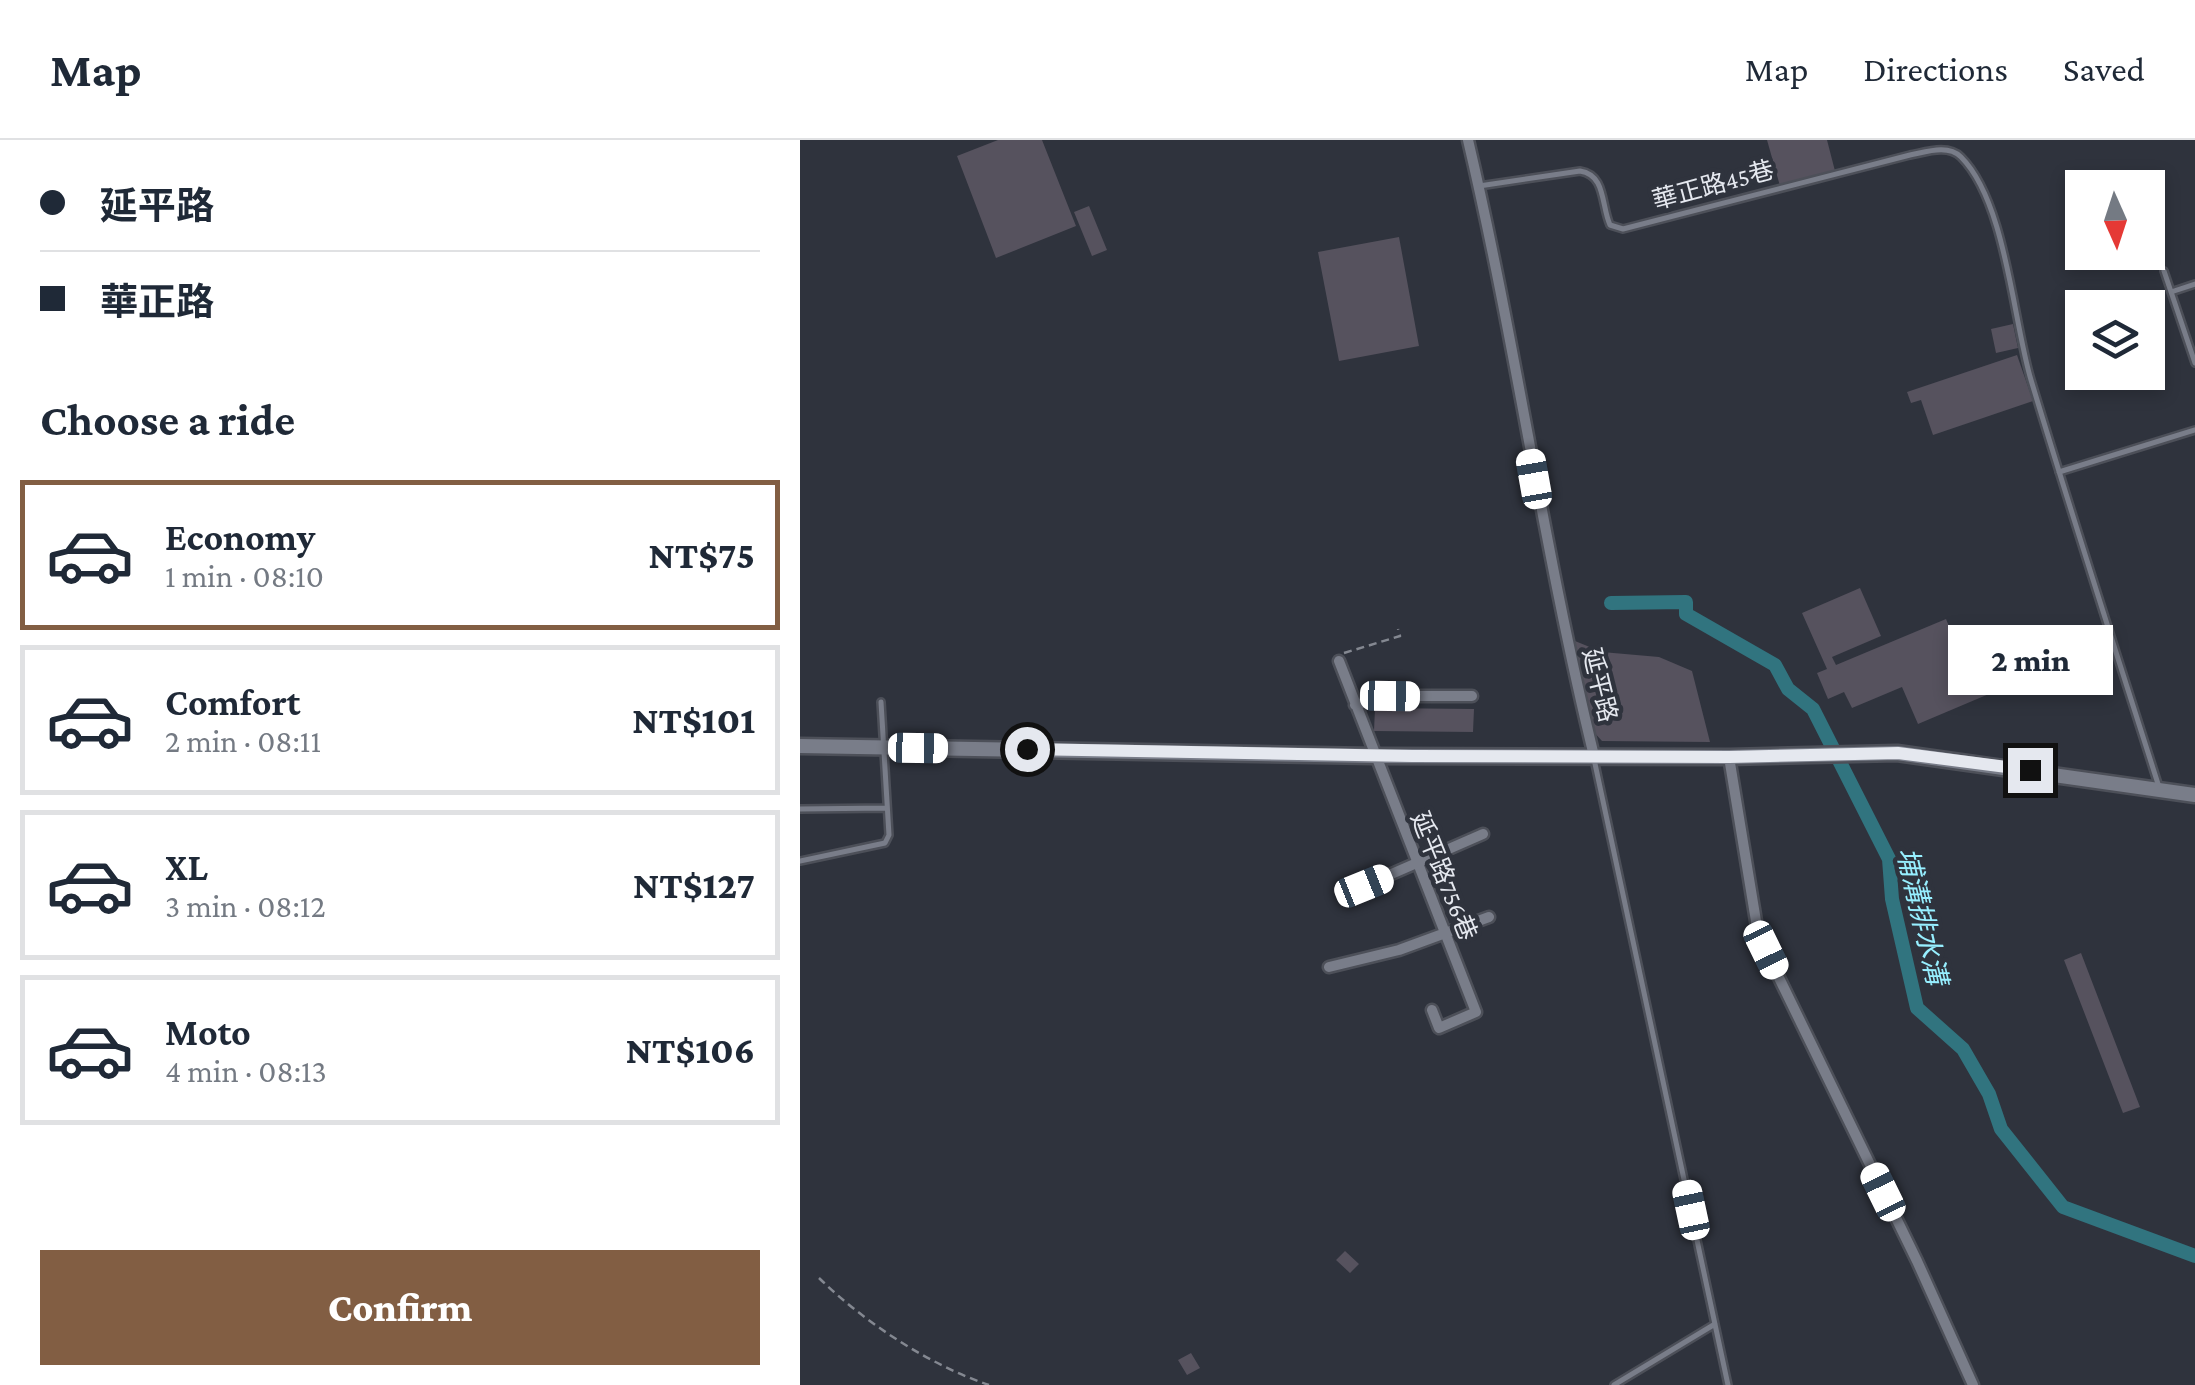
<!DOCTYPE html>
<meta charset="utf-8">
<style>
:root{--surface:#fff;--page:#f2f2f3;--text:#1f2937;--muted:#747a83;--line:#e0e1e3;--accent:#825e43}
body{margin:0;font-family:"Crimson Pro","Noto Sans TC",serif;background:var(--page);color:var(--text);height:100vh;display:flex;flex-direction:column;font-size:38px;white-space:nowrap}
*{box-sizing:border-box;margin:0}
p{font-size:32px;color:var(--muted)}
.icon{flex:none;width:55px;height:55px;fill:none;stroke:currentColor;stroke-width:2;stroke-linecap:round;stroke-linejoin:round}
.map{position:relative;flex:1;overflow:hidden}
.side{display:flex;flex-direction:column;background:var(--surface);width:800px}
.side>*{flex:none}
.guide{display:grid;align-content:center;height:220px;padding:0 40px;background:var(--surface)}
.needle{width:65px;rotate:177deg}
.buttons{position:absolute;left:1265px;top:30px;display:grid;gap:20px}
.buttons a{display:grid;place-items:center;width:100px;height:100px;border-radius:0px;background:var(--surface);box-shadow:0 5px 15px #0003;font-size:50px}
.end{position:absolute;width:45px;height:45px;margin:-22px;border:12px solid #e5e8ef;background:#111;box-shadow:0 0 0 5px #111}
.from{border-radius:50%}
.bubble{position:absolute;height:70px;border-radius:0px;background:var(--surface);box-shadow:0 5px 15px #0003;font-size:32px;font-weight:800;line-height:70px;text-align:center}
.car{position:absolute;width:30px;height:60px;margin:-30px -15px;border-radius:12px;box-shadow:0 0 8px 2px #0007;background:linear-gradient(#fff 24%,#345 0 40%,#fff 0 76%,#345 0 86%,#fff 0)}
.guide b{display:flex;align-items:center;gap:35px;height:95px;font-size:38px}
.guide b+b{border-top:2px solid var(--line)}
.guide i{width:25px;height:25px;background:var(--text)}
ul{padding:0;list-style:none}
li{display:flex;align-items:center;gap:30px;height:150px;margin:0 20px 15px;padding:0 20px;border:5px solid var(--line);border-radius:0px}
li div{flex:1}
li b{display:block;font-size:38px}
li em{font-style:normal;font-weight:800}
li.current{border-color:var(--accent)}
li>.icon{width:90px;height:90px;stroke-width:1.5}
h2{padding:0 40px;font-size:45px;line-height:120px}
.action{display:flex;gap:20px;margin-top:auto;padding:20px 40px}
.action a{flex:1;height:115px;border-radius:0px;background:var(--accent);color:#fff;font-size:40px;font-weight:800;line-height:115px;text-align:center}
header{display:flex;align-items:center;gap:60px;box-sizing:border-box;height:140px;padding:0 50px;background:var(--surface);border-bottom:2px solid var(--line)}
header strong{font-size:48px}
nav{display:flex;gap:55px;margin-inline-start:auto;font-size:35px}
main{display:flex;flex:1;min-height:0}
.map>svg:first-child{display:block}
.lines{fill:none;stroke-linecap:round;stroke-linejoin:round}
.canal{stroke:#31747f;stroke-width:14}
.building{fill:#56525e}
.lane-casing{stroke:#4d5059;stroke-width:10}
.street-casing{stroke:#4d5059;stroke-width:15}
.secondary-casing{stroke:#4d5059;stroke-width:19}
.path{stroke:#848891;stroke-width:2.5;stroke-dasharray:8 5;stroke-linecap:butt}
.lane{stroke:#797d89;stroke-width:5}
.street{stroke:#797d89;stroke-width:10}
.secondary{stroke:#797d89;stroke-width:14}
.route{stroke:#e5e8ef;stroke-width:12}
.labels{text-anchor:middle;dominant-baseline:central;stroke-width:9;stroke-linejoin:round;paint-order:stroke}
.street-label{font-size:25px;fill:#e5e8ef;stroke:#2f333d}
.water-label{font-size:28px;font-style:italic;fill:#97efff;stroke:#2f333d}
</style>
<header>
<strong>Map</strong>
<nav><a>Map</a><a>Directions</a><a>Saved</a></nav>
</header>
<main>
<section class="side">
<div class="guide">
<b><i class="from"></i>延平路</b>
<b><i></i>華正路</b>
</div>
<h2>Choose a ride</h2>
<ul>
<li class="current"><svg class="icon" aria-label="car" viewBox="0 0 24 24"><path d="M5 17H2v-5l4-1 3-4h7l3 4 3 1v5h-3M9 17h6M6 11h13"/><circle cx="7" cy="17" r="2"/><circle cx="17" cy="17" r="2"/></svg><div><b>Economy</b><p>1 min · 08:10</p></div><em>NT$75</em></li>
<li><svg class="icon" aria-label="car" viewBox="0 0 24 24"><path d="M5 17H2v-5l4-1 3-4h7l3 4 3 1v5h-3M9 17h6M6 11h13"/><circle cx="7" cy="17" r="2"/><circle cx="17" cy="17" r="2"/></svg><div><b>Comfort</b><p>2 min · 08:11</p></div><em>NT$101</em></li>
<li><svg class="icon" aria-label="car" viewBox="0 0 24 24"><path d="M5 17H2v-5l4-1 3-4h7l3 4 3 1v5h-3M9 17h6M6 11h13"/><circle cx="7" cy="17" r="2"/><circle cx="17" cy="17" r="2"/></svg><div><b>XL</b><p>3 min · 08:12</p></div><em>NT$127</em></li>
<li><svg class="icon" aria-label="car" viewBox="0 0 24 24"><path d="M5 17H2v-5l4-1 3-4h7l3 4 3 1v5h-3M9 17h6M6 11h13"/><circle cx="7" cy="17" r="2"/><circle cx="17" cy="17" r="2"/></svg><div><b>Moto</b><p>4 min · 08:13</p></div><em>NT$106</em></li>
</ul>
<div class="action"><a>Confirm</a></div>
</section>
<div class="map">
<svg width="1395" height="1245" viewBox="0 0 1395 1245">
<rect width="100%" height="100%" fill="#2f333d"/>
<g class="lines">
<path class="canal" d="M 811,463 L 886,462 L 886,474 L 975,525 L 988,549 L 1013,569 L 1089,719 L 1092,759 L 1117,868 L 1163,909 L 1189,954 L 1201,989 L 1263,1067 L 1395,1116"/>
</g>
<path class="building" d="M 198,0 L 242,0 L 276,86 L 196,118 L 157,16 Z
M 967,0 L 1027,0 L 1035,31 L 980,46 Z
M 289,66 L 307,110 L 292,116 L 274,72 Z
M 599,97 L 619,206 L 539,221 L 518,112 Z
M 1213,184 L 1218,208 L 1196,213 L 1191,189 Z
M 1217,215 L 1233,261 L 1133,295 L 1121,260 L 1111,263 L 1107,252 Z
M 1060,448 L 1081,496 L 1032,517 L 1036,525 L 1146,479 L 1165,524 L 1181,517 L 1196,551 L 1118,584 L 1102,547 L 1052,568 L 1044,552 L 1028,559 L 1017,533 L 1027,529 L 1002,473 Z
M 775,501 L 802,512 L 859,517 L 892,531 L 910,602 L 802,601 L 790,588 Z
M 575,568 L 674,569 L 673,592 L 574,591 Z
M 1281,813 L 1340,967 L 1323,973 L 1264,820 Z
M 545,1111 L 559,1124 L 550,1133 L 536,1120 Z
M 391,1213 L 400,1228 L 387,1235 L 378,1220 Z"/>
<g class="lines">
<g class="lane-casing">
<path id="lane" d="M 679,46 L 780,31 C 806,35 801,65 810,85 L 823,89 L 1110,15 C 1126,12 1148,4 1161,17 C 1206,62 1213,180 1231,240 C 1272,376 1316,512 1359,647
M 1364,131 L 1395,223
M 1371,152 L 1395,144
M 1259,332 L 1395,290
M 794,619 L 928,1245
M 0,669 L 87,668
M 0,721 L 85,703 L 89,695 L 81,562
M 814,1245 L 915,1184"/>
</g>
<g class="street-casing">
<path id="street" d="M 668,0 C 716,204 744,412 794,616
M 539,521 L 676,872 L 639,888 L 632,870
M 555,565 L 590,556 L 672,556
M 929,617 L 957,787 L 965,809 L 1117,1121 L 1173,1245
M 564,746 L 683,694
M 529,827 L 599,810 L 689,777"/>
</g>
<g class="secondary-casing">
<path id="secondary" d="M 0,606 L 575,616 L 929,617 L 1097,613 L 1395,655"/>
</g>
<path class="path" d="M 544,513 L 600,496 L 598,489
M 19,1138 C 64,1182 129,1225 189,1245"/>
<use href="#lane" class="lane"/>
<use href="#street" class="street"/>
<use href="#secondary" class="secondary"/>
</g>
<g class="lines">
<path class="route" d="M 227,609 L 612,616 L 929,617 L 1098,613 L 1230,630"/>
</g>
<g class="labels">
<g class="street-label">
<text transform="translate(913 45) rotate(-15)">華正路45巷</text>
<text transform="translate(800 545) rotate(76)">延平路</text>
<text transform="translate(644 736) rotate(68)">延平路756巷</text>
</g>
<g class="water-label">
<text transform="translate(1122 776) rotate(77)">埔溝排水溝</text>
</g>
</g>
</svg>
<div class="buttons">
<a><svg class="needle" viewBox="-14 -14 28 28"><path d="M0-13l5 13h-10z" fill="#e53935"/><path d="M0 13l5-13h-10z" fill="#747a83"/></svg></a>
<a><svg class="icon" aria-label="layers" viewBox="0 0 24 24"><path d="M12 4l9 5-9 5-9-5zM3 14l9 5 9-5"/></svg></a>
</div>
<i class="end from" style="left:227px;top:609px"></i>
<i class="end" style="left:1230px;top:630px"></i>
<div class="bubble" style="left:1148px;top:485px;width:165px">2 min</div>
<i class="car" style="left:734px;top:339px;rotate:350deg"></i>
<i class="car" style="left:590px;top:556px;rotate:91deg"></i>
<i class="car" style="left:118px;top:608px;rotate:91deg"></i>
<i class="car" style="left:564px;top:746px;rotate:68deg"></i>
<i class="car" style="left:966px;top:810px;rotate:154deg"></i>
<i class="car" style="left:1083px;top:1052px;rotate:334deg"></i>
<i class="car" style="left:891px;top:1070px;rotate:348deg"></i>
</div>
</main>
